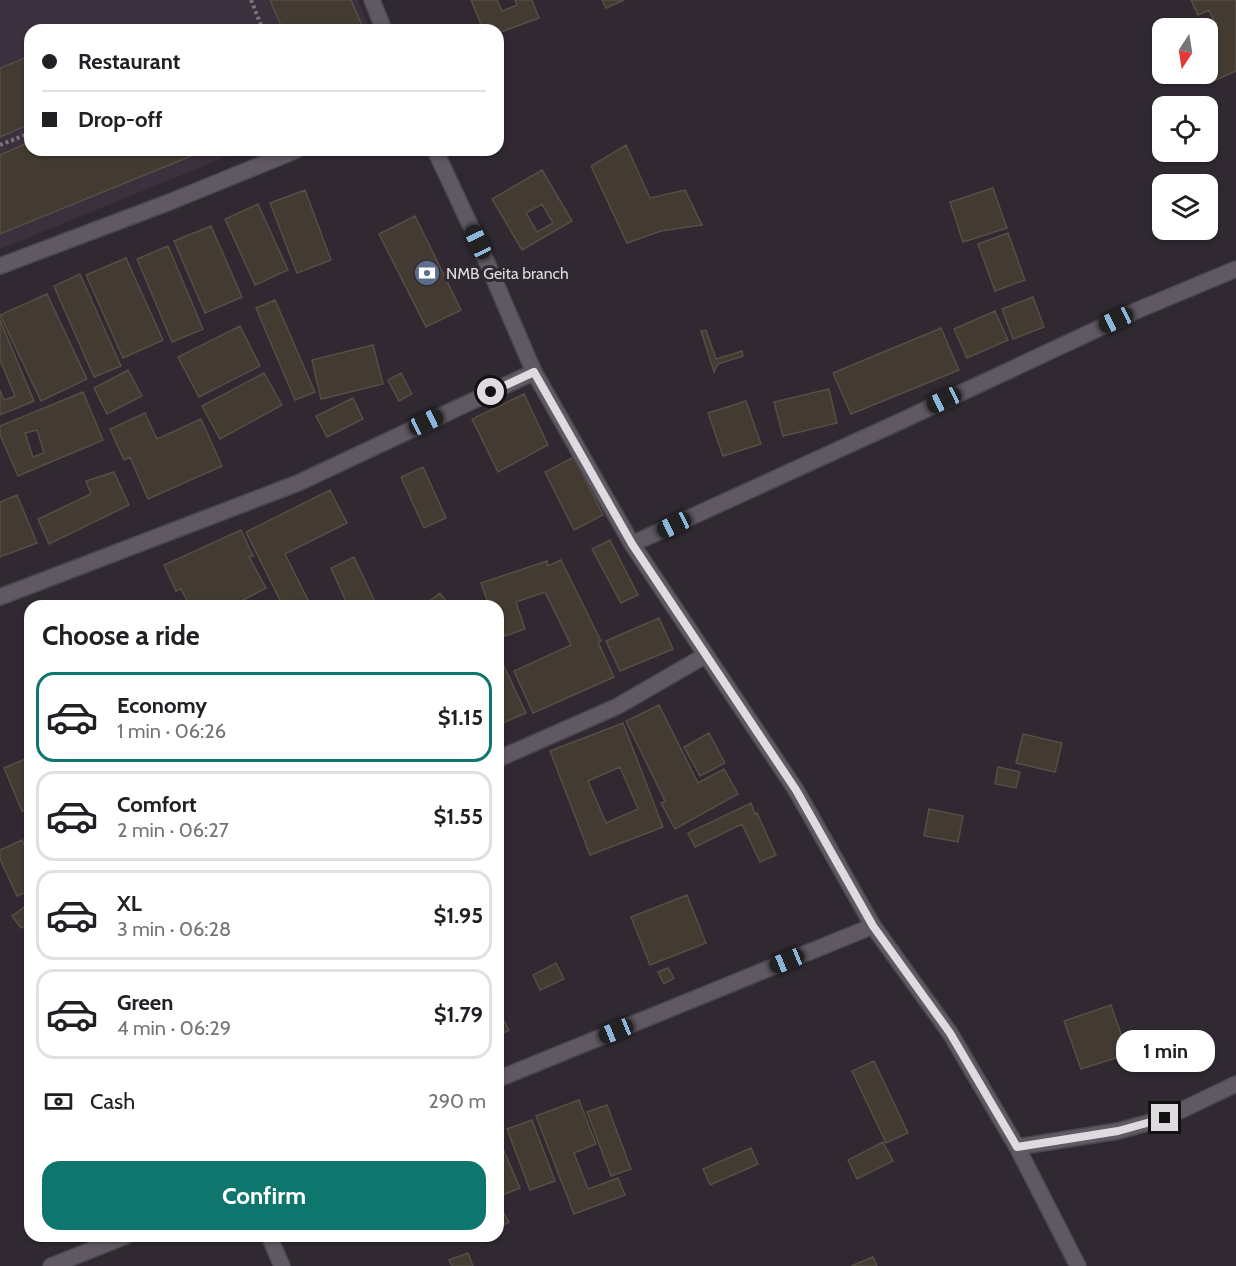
<!DOCTYPE html>
<meta charset="utf-8">
<style>
:root{--surface:#fff;--page:#f2f2f2;--text:#202124;--muted:#757577;--line:#e0e0e0;--accent:#0f766e}
body{margin:0;font-family:Cabin,sans-serif;background:var(--page);color:var(--text);height:100vh;display:flex;flex-direction:column;font-size:22px;white-space:nowrap}
*{box-sizing:border-box;margin:0}
p{font-size:20px;color:var(--muted)}
.icon{flex:none;width:33px;height:33px;fill:none;stroke:currentColor;stroke-width:2;stroke-linecap:round;stroke-linejoin:round}
.map{position:relative;flex:1;overflow:hidden}
.details{position:absolute;left:24px;top:600px;width:480px;height:642px;display:flex;flex-direction:column;background:var(--surface);border-radius:18px;box-shadow:0 2px 4px #0004}
.details>*{flex:none}
.banner{position:absolute;left:24px;top:24px;width:480px;height:132px;border-radius:18px;box-shadow:0 2px 4px #0004;display:grid;align-content:center;height:132px;padding:0 18px;background:var(--surface)}
.needle{width:39px;rotate:192deg}
.controls{position:absolute;left:1152px;top:18px;display:grid;gap:12px}
.controls a{display:grid;place-items:center;width:66px;height:66px;border-radius:12px;background:var(--surface);box-shadow:0 2px 4px #0004;font-size:30px}
.end{position:absolute;width:27px;height:27px;margin:-14px;border:8px solid #dedae0;background:#111;box-shadow:0 0 0 3px #111}
.from{border-radius:50%}
.bubble{position:absolute;height:42px;border-radius:18px;background:var(--surface);box-shadow:0 2px 4px #0004;font-size:20px;font-weight:800;line-height:42px;text-align:center}
.car{position:absolute;width:18px;height:36px;margin:-18px -9px;border-radius:8px;box-shadow:0 0 4px 2px #0007;background:linear-gradient(#222 24%,#8ab4d8 0 40%,#222 0 76%,#8ab4d8 0 86%,#222 0)}
.banner b{display:flex;align-items:center;gap:21px;height:57px;font-size:22px}
.banner b+b{border-top:2px solid var(--line)}
.banner i{width:15px;height:15px;background:var(--text)}
ul{padding:0;list-style:none}
li{display:flex;align-items:center;gap:18px;height:90px;margin:0 12px 9px;padding:0 6px;border:3px solid var(--line);border-radius:18px}
li div{flex:1}
li b{display:block;font-size:22px}
li em{font-style:normal;font-weight:800}
li.on{border-color:var(--accent)}
li>.icon{width:54px;height:54px;stroke-width:1.5}
h2{padding:0 18px;font-size:27px;line-height:72px}
.pay{display:flex;align-items:center;gap:15px;height:66px;padding:0 18px;font-size:22px}
.pay p{margin-inline-start:auto}
.cta{display:flex;gap:12px;margin-top:auto;padding:12px 18px}
.cta a{flex:1;height:69px;border-radius:18px;background:var(--accent);color:#fff;font-size:24px;font-weight:800;line-height:69px;text-align:center}
.map>svg:first-child{display:block}
.built{fill:#3b303e}
.building{fill:#433b32;stroke:#564e44;stroke-width:1.5;fill-rule:evenodd}
.lines{fill:none;stroke-linecap:round;stroke-linejoin:round}
.minor-casing{stroke:#4b464d;stroke-width:18}
.path{stroke:#7a757c;stroke-width:4;stroke-dasharray:3 3;stroke-linecap:butt}
.minor{stroke:#605963;stroke-width:15}
.route{stroke:#dedae0;stroke-width:8}
.labels{text-anchor:middle;dominant-baseline:central;stroke-width:6;stroke-linejoin:round;paint-order:stroke}
.poi-label{font-size:16px;fill:#dedae0;stroke:#302932;text-anchor:start}
</style>
<div class="map">
<svg width="1236" height="1266" viewBox="0 0 1236 1266">
<rect width="100%" height="100%" fill="#302932"/>
<path class="built" d="M 0,0 L 358,0 L 370,30 L 30,30 L 30,150 L 243,150 L 0,249 Z"/>
<path class="building" d="M 270,0 L 351,0 L 364,30 L 283,30 Z
M 471,0 L 497,0 L 502,11 L 517,5 L 515,0 L 532,0 L 539,18 L 498,33 L 498,30 L 483,30 Z
M 602,0 L 624,0 L 606,8 Z
M 1191,0 L 1236,0 L 1236,71 L 1209,83 L 1204,74 L 1208,74 L 1208,32 L 1217,27 L 1209,10 L 1198,15 Z
M 30,56 L 30,124 L 0,137 L 0,68 Z
M 30,142 L 30,150 L 206,150 L 0,234 L 0,155 Z
M 626,145 L 650,198 L 685,190 L 702,225 L 661,231 L 627,243 L 591,166 Z
M 542,170 L 572,221 L 522,250 L 492,199 ZM 542,204 L 553,223 L 537,232 L 526,213 Z
M 993,188 L 1007,228 L 963,242 L 950,202 Z
M 305,190 L 331,260 L 297,273 L 270,203 Z
M 258,204 L 288,270 L 255,285 L 225,219 Z
M 415,216 L 461,310 L 426,327 L 379,234 Z
M 211,226 L 242,297 L 205,313 L 174,241 Z
M 1008,233 L 1025,280 L 995,291 L 978,244 Z
M 168,246 L 203,329 L 172,342 L 137,259 Z
M 126,258 L 163,340 L 123,358 L 86,275 Z
M 80,274 L 121,366 L 94,377 L 54,286 Z
M 47,294 L 87,379 L 41,401 L 0,315 Z
M 1033,297 L 1044,327 L 1013,339 L 1002,309 Z
M 275,300 L 315,392 L 295,400 L 256,308 Z
M 995,311 L 1008,340 L 967,358 L 954,329 Z
M 0,320 L 34,401 L 0,415 L 0,390 L 4,400 L 15,396 L 0,360 Z
M 240,326 L 260,366 L 199,397 L 178,357 Z
M 941,328 L 959,370 L 851,414 L 833,373 Z
M 706,330 L 716,359 L 742,351 L 743,356 L 718,364 L 714,372 L 701,331 Z
M 373,345 L 383,384 L 321,399 L 312,360 Z
M 128,370 L 142,396 L 107,414 L 94,388 Z
M 264,373 L 282,405 L 220,439 L 202,406 Z
M 401,373 L 412,394 L 399,401 L 388,380 Z
M 829,389 L 837,423 L 783,436 L 774,402 Z
M 83,392 L 103,440 L 18,476 L 0,435 L 0,426 ZM 37,430 L 44,453 L 33,457 L 25,433 Z
M 524,394 L 548,445 L 498,472 L 472,419 Z
M 353,398 L 363,419 L 327,437 L 316,416 Z
M 746,401 L 761,444 L 723,456 L 708,413 Z
M 145,413 L 157,439 L 201,419 L 222,466 L 148,499 L 130,457 L 124,460 L 110,429 Z
M 574,457 L 603,515 L 574,530 L 545,472 Z
M 423,467 L 446,518 L 424,528 L 401,477 Z
M 114,472 L 129,505 L 49,544 L 38,519 L 91,494 L 86,481 Z
M 330,490 L 347,523 L 285,554 L 311,606 L 283,606 L 246,532 Z
M 17,495 L 37,543 L 0,557 L 0,502 Z
M 241,530 L 253,556 L 249,557 L 266,588 L 232,606 L 190,606 L 181,589 L 176,591 L 164,565 Z
M 610,540 L 638,595 L 621,603 L 592,549 Z
M 354,557 L 377,606 L 348,606 L 331,568 Z
M 561,560 L 601,641 L 598,642 L 614,677 L 533,713 L 514,671 L 571,645 L 545,592 L 516,602 L 525,629 L 505,636 L 498,616 L 498,606 L 489,606 L 481,583 L 547,561 L 548,566 Z
M 440,593 L 450,606 L 423,606 Z
M 659,618 L 673,649 L 620,671 L 606,641 Z
M 498,653 L 526,713 L 498,725 Z
M 659,705 L 698,783 L 724,769 L 738,794 L 675,829 L 661,803 L 665,801 L 626,721 Z
M 623,723 L 663,827 L 590,855 L 550,751 ZM 620,767 L 638,809 L 606,823 L 588,781 Z
M 709,733 L 725,763 L 700,776 L 684,747 Z
M 1023,734 L 1062,743 L 1055,772 L 1016,763 Z
M 30,757 L 30,808 L 22,811 L 4,768 Z
M 998,767 L 1020,772 L 1016,788 L 995,784 Z
M 751,803 L 755,814 L 757,813 L 776,855 L 760,862 L 742,824 L 695,847 L 688,833 Z
M 929,809 L 963,816 L 958,842 L 924,836 Z
M 22,840 L 30,857 L 30,891 L 17,896 L 0,859 L 0,850 Z
M 687,895 L 706,943 L 650,965 L 631,917 Z
M 30,903 L 30,922 L 21,928 L 12,916 Z
M 556,963 L 564,979 L 540,990 L 533,975 Z
M 668,968 L 674,978 L 664,984 L 658,972 Z
M 1111,1005 L 1128,1054 L 1081,1069 L 1064,1021 Z
M 498,1010 L 509,1030 L 498,1036 Z
M 874,1061 L 908,1133 L 886,1143 L 852,1071 Z
M 579,1100 L 596,1144 L 574,1153 L 588,1189 L 618,1178 L 625,1195 L 574,1214 L 536,1116 Z
M 607,1105 L 631,1169 L 611,1176 L 587,1112 Z
M 532,1120 L 555,1181 L 530,1190 L 507,1129 Z
M 498,1137 L 520,1188 L 498,1197 Z
M 883,1142 L 893,1161 L 857,1179 L 848,1160 Z
M 751,1148 L 758,1164 L 710,1185 L 703,1169 Z
M 504,1213 L 509,1222 L 498,1228 L 498,1216 Z
M 468,1253 L 473,1266 L 452,1266 L 449,1260 Z
M 873,1257 L 877,1266 L 851,1266 Z"/>
<g class="lines">
<g class="minor-casing">
<path id="minor" d="M 372,0 L 384,30
M 435,150 L 478,242 L 534,372 L 632,544 L 796,790 L 873,926 L 950,1033 L 1017,1147 L 1078,1266
M 0,266 L 167,203 L 297,150
M 632,544 L 901,421 L 1138,310 L 1236,269
M 0,597 L 298,483 L 534,372
M 498,759 L 618,706 L 706,655
M 498,1079 L 873,926
M 1017,1147 L 1118,1131 L 1165,1118 L 1236,1084
M 269,1236 L 282,1266
M 51,1266 L 126,1236"/>
</g>
<path class="path" d="M 251,0 L 263,30
M 0,145 L 30,133"/>
<use href="#minor" class="minor"/>
</g>
<g class="lines">
<path class="route" d="M 491,392 L 534,372 L 632,544 L 796,790 L 873,926 L 950,1033 L 1017,1147 L 1118,1131 L 1165,1118"/>
</g>
<defs>
<g id="bank-disc" transform="scale(1.35)"><circle r="9.5" fill="#5c6f8a" stroke="#302932"/><path d="M-6-4H6V4H-6ZM0-2.3a2.3 2.3 0 1 0 0 4.6a2.3 2.3 0 1 0 0-4.6Z" fill="#fff"/></g>
</defs>
<g fill-rule="evenodd">
<use href="#bank-disc" x="427" y="273"/>
</g>
<g class="labels">
<g class="poi-label">
<text x="446" y="273">NMB Geita branch</text>
</g>
</g>
</svg>
<div class="controls">
<a><svg class="needle" viewBox="-14 -14 28 28"><path d="M0-13l5 13h-10z" fill="#e53935"/><path d="M0 13l5-13h-10z" fill="#757577"/></svg></a>
<a><svg class="icon" aria-label="locate" viewBox="0 0 24 24"><circle cx="12" cy="12" r="6"/><path d="M12 2v4M12 18v4M2 12h4M18 12h4"/></svg></a>
<a><svg class="icon" aria-label="layers" viewBox="0 0 24 24"><path d="M12 4l9 5-9 5-9-5zM3 14l9 5 9-5"/></svg></a>
</div>
<i class="end from" style="left:491px;top:392px"></i>
<i class="end" style="left:1165px;top:1118px"></i>
<div class="bubble" style="left:1116px;top:1030px;width:99px">1 min</div>
<i class="car" style="left:478px;top:242px;rotate:335deg"></i>
<i class="car" style="left:1116px;top:320px;rotate:245deg"></i>
<i class="car" style="left:944px;top:400px;rotate:245deg"></i>
<i class="car" style="left:426px;top:422px;rotate:65deg"></i>
<i class="car" style="left:674px;top:525px;rotate:245deg"></i>
<i class="car" style="left:787px;top:961px;rotate:248deg"></i>
<i class="car" style="left:616px;top:1031px;rotate:248deg"></i>
<div class="banner">
<b><i class="from"></i>Restaurant</b>
<b><i></i>Drop-off</b>
</div>
<section class="details">
<h2>Choose a ride</h2>
<ul>
<li class="on"><svg class="icon" aria-label="car" viewBox="0 0 24 24"><path d="M5 17H2v-5l4-1 3-4h7l3 4 3 1v5h-3M9 17h6M6 11h13"/><circle cx="7" cy="17" r="2"/><circle cx="17" cy="17" r="2"/></svg><div><b>Economy</b><p>1 min · 06:26</p></div><em>$1.15</em></li>
<li><svg class="icon" aria-label="car" viewBox="0 0 24 24"><path d="M5 17H2v-5l4-1 3-4h7l3 4 3 1v5h-3M9 17h6M6 11h13"/><circle cx="7" cy="17" r="2"/><circle cx="17" cy="17" r="2"/></svg><div><b>Comfort</b><p>2 min · 06:27</p></div><em>$1.55</em></li>
<li><svg class="icon" aria-label="car" viewBox="0 0 24 24"><path d="M5 17H2v-5l4-1 3-4h7l3 4 3 1v5h-3M9 17h6M6 11h13"/><circle cx="7" cy="17" r="2"/><circle cx="17" cy="17" r="2"/></svg><div><b>XL</b><p>3 min · 06:28</p></div><em>$1.95</em></li>
<li><svg class="icon" aria-label="car" viewBox="0 0 24 24"><path d="M5 17H2v-5l4-1 3-4h7l3 4 3 1v5h-3M9 17h6M6 11h13"/><circle cx="7" cy="17" r="2"/><circle cx="17" cy="17" r="2"/></svg><div><b>Green</b><p>4 min · 06:29</p></div><em>$1.79</em></li>
</ul>
<div class="pay"><svg class="icon" aria-label="cash" viewBox="0 0 24 24"><path d="M3 7h18v10H3z"/><circle cx="12" cy="12" r="2"/></svg>Cash<p>290 m</p></div>
<div class="cta"><a>Confirm</a></div>
</section>
</div>
